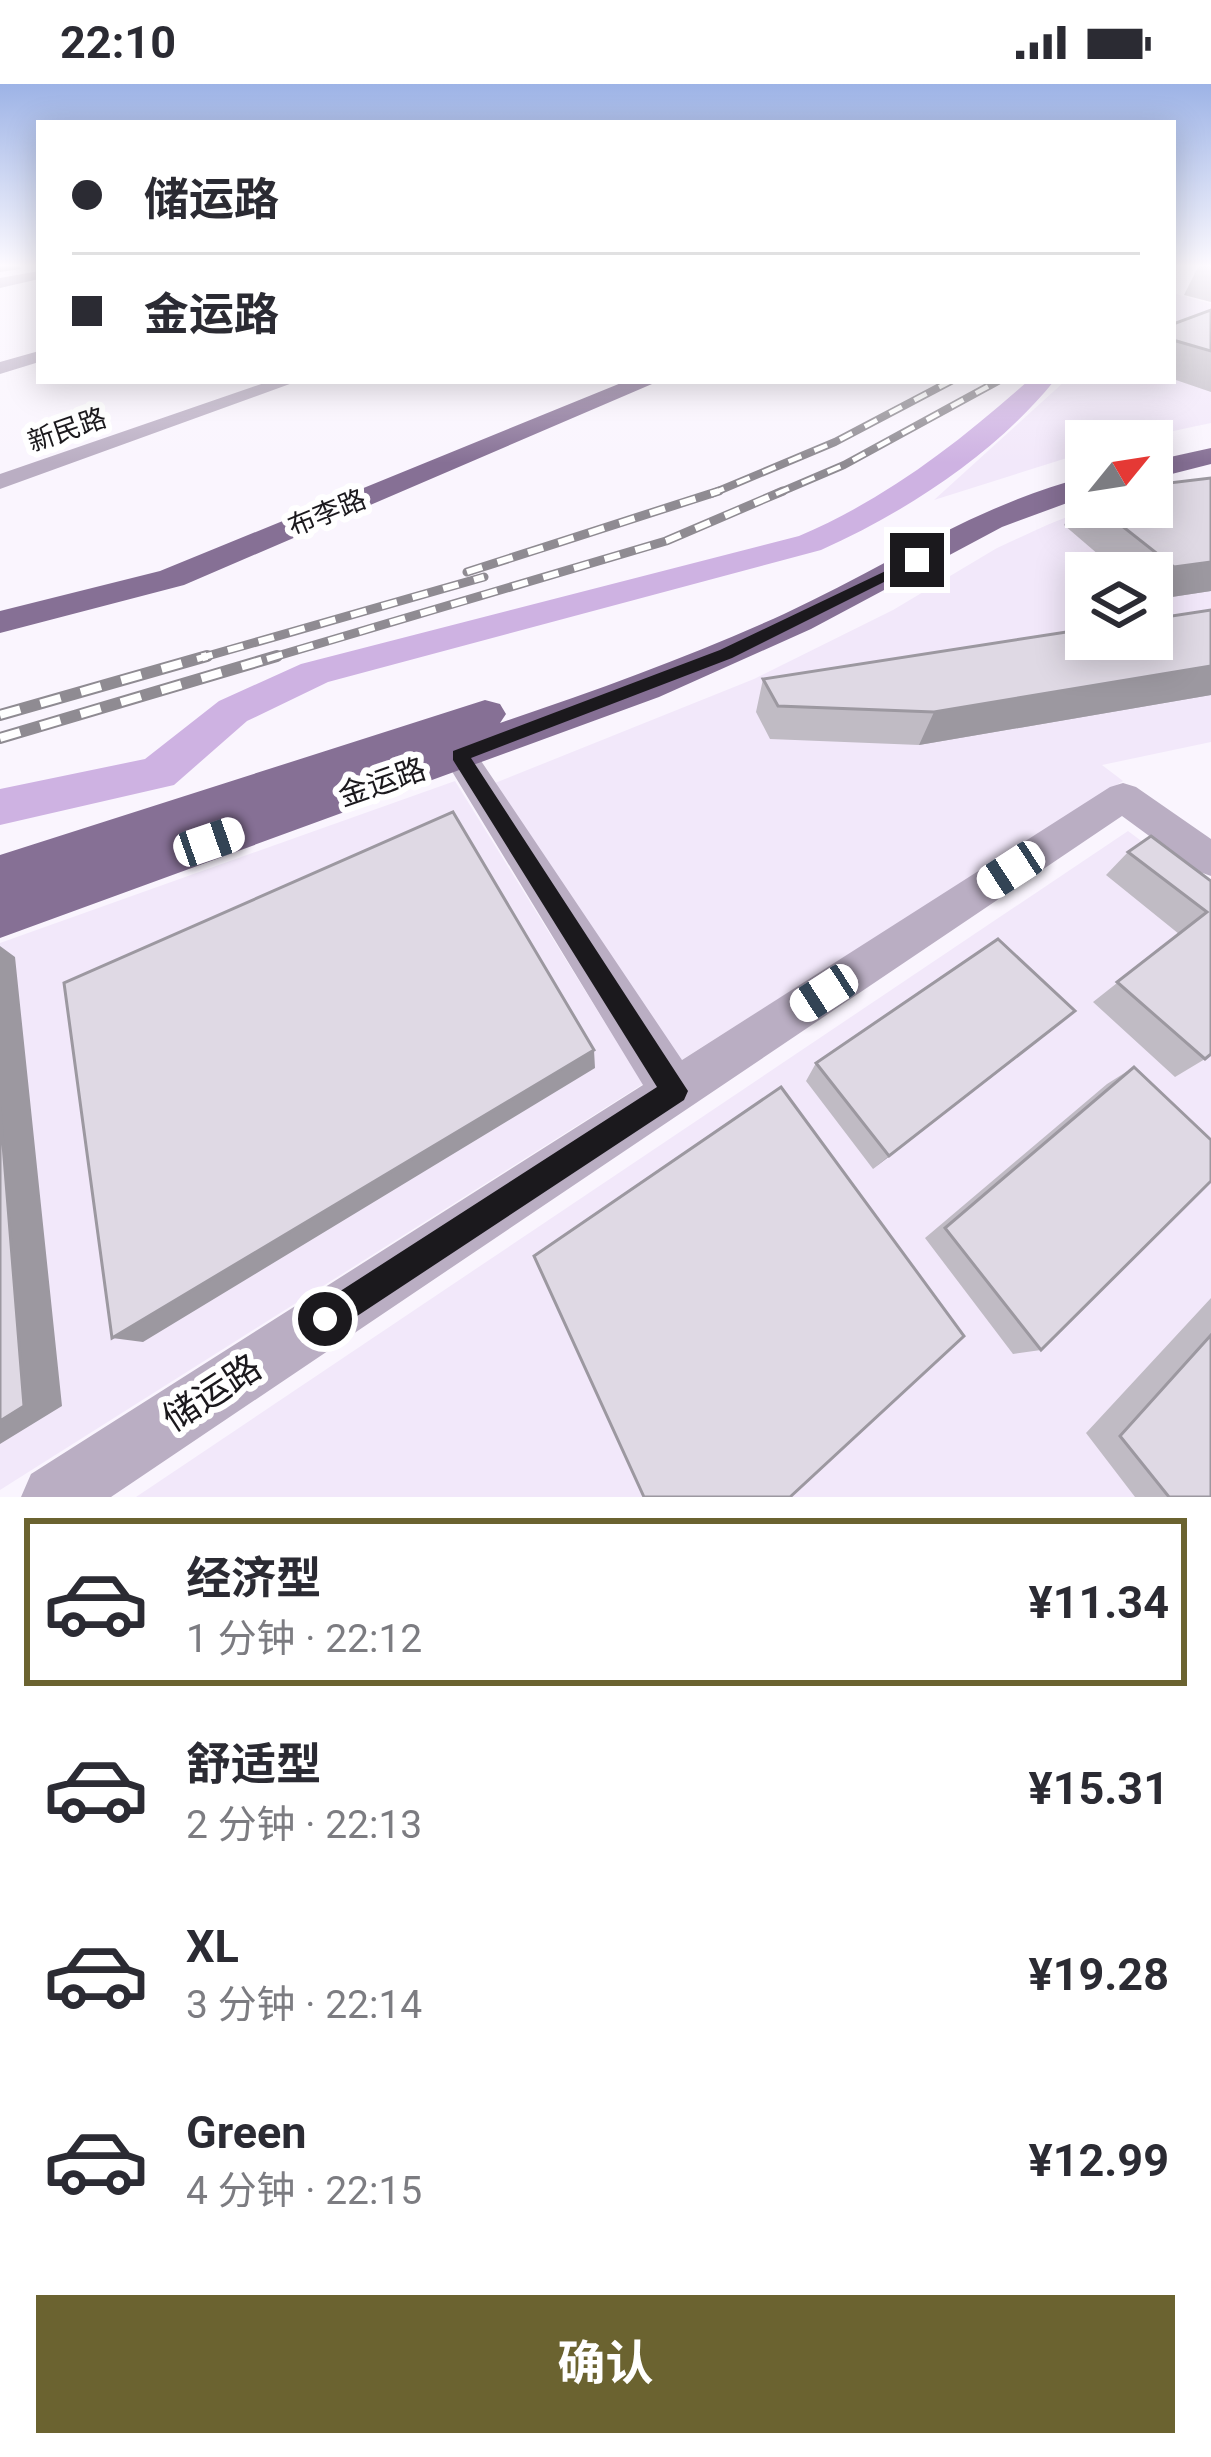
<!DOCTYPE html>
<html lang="zh">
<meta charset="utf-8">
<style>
:root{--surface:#fff;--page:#f2f2f3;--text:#2b2b33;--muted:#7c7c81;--line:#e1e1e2;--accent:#6b6330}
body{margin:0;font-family:Roboto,"Noto Sans SC",sans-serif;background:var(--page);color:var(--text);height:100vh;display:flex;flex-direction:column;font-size:45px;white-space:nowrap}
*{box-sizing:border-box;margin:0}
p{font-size:39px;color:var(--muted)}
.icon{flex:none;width:66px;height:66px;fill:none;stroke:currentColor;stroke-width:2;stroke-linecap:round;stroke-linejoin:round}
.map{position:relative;height:1413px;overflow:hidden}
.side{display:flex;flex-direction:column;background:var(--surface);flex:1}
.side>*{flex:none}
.banner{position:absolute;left:36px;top:36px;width:1140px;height:264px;border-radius:0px;box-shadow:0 6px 30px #0003;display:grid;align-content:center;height:264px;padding:0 36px;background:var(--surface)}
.needle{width:78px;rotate:60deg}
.buttons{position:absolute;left:1065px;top:336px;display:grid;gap:24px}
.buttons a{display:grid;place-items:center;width:108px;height:108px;border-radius:0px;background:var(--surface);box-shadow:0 6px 30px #0003;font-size:60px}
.end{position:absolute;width:54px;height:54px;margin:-27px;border:15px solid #1b191d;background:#fff;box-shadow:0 0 0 6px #fff}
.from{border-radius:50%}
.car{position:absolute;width:36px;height:72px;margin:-36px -18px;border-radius:15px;box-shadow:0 0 9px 3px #0007;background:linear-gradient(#fff 24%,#345 0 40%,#fff 0 76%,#345 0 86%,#fff 0)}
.banner b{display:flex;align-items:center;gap:42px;height:114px;font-size:45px}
.banner b+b{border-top:3px solid var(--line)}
.banner i{width:30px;height:30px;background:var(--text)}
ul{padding:21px 0 0;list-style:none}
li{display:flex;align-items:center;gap:36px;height:168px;margin:0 24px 18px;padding:0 12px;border:6px solid transparent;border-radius:0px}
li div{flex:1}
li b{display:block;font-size:45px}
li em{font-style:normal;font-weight:700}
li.on{border-color:var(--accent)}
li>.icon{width:108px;height:108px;stroke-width:1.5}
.cta{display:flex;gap:24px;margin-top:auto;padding:24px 36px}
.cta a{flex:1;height:138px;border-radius:0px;background:var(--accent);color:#fff;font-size:48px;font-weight:700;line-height:138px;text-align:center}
.status{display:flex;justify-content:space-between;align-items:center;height:84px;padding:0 60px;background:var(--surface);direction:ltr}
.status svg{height:33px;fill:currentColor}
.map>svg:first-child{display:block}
.built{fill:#f2e8fa;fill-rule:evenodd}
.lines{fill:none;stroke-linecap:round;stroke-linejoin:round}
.river{fill:#ceb2e2;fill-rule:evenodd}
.minor{fill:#baaec3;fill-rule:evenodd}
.major{fill:#867095;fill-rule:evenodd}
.rail-far2-casing{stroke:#8f8b92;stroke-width:8}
.rail-far1-casing{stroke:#8f8b92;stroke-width:9}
.rail-casing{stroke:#8f8b92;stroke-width:12}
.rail-far2{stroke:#fff;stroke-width:4.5;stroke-dasharray:14;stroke-linecap:butt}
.rail-far1{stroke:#fff;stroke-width:6;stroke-dasharray:16;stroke-linecap:butt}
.rail{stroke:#fff;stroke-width:8;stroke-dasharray:21;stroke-linecap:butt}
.wall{fill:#c0bbc4}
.shaded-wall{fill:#9c98a0}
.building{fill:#dfd9e4;stroke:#9c98a0;stroke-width:3}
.route{fill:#1b191d}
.labels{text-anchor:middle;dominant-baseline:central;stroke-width:12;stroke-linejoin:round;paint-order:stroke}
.far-street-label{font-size:27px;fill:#1b191d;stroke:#fff}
.street-label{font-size:30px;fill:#1b191d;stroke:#fff}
.near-street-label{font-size:36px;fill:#1b191d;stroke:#fff}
</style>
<div class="status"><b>22:10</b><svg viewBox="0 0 49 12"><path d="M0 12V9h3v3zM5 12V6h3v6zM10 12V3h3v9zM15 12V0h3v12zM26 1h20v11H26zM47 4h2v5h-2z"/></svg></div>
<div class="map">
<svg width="1211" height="1413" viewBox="0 0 1211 1413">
<rect width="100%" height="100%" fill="#faf5fe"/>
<path class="built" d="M 1173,209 L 1211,220 L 1211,339 L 1126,357 L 1086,357 L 1086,368 L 934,416 L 1065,297 L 1173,297 Z
M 1211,394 L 1211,658 L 1102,681 L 1123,697 L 680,977 L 495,699 L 754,595 L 893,526 L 997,464 L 1047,441 L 1072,431 L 1152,423 L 1152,408 ZM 1086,489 L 1152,489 L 1152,555 L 1086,555 Z
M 455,697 L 643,1000 L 0,1406 L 0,859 Z
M 1128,747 L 1211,809 L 1211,1413 L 136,1413 Z"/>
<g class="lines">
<path class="river" d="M 1028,297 L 1054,297 C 995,370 906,428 821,466 L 328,598 L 247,637 L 174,701 L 0,741 L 0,705 L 145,675 L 219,617 L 301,580 L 799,452 C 886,415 957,360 1028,297 Z"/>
<path class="minor" d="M 39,187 L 39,195 L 0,204 L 0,194 Z
M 39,267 L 39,278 L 0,290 L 0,278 Z
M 270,297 L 298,297 L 0,405 L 0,390 Z
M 459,658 L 471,662 L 682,976 L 1110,703 L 1123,699 L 1136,703 L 1211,755 L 1211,792 L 1197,787 L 1122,732 L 111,1413 L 21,1413 L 31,1390 L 643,1001 L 442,671 L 447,662 Z"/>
<path class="major" d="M 626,297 L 659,297 L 184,501 L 0,549 L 0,527 L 160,487 Z
M 1211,364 L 1211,380 L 1152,395 L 1152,377 Z
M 1086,393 L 1086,412 L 1002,443 L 811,545 L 659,613 L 0,854 L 0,771 L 485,616 L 500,620 L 506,630 L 500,639 C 597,606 692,572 784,530 C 885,483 978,420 1086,393 Z"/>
<g class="rail-far2-casing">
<path id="rail-far2" d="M 711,410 L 835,358 L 951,297
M 776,410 L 844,381 L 998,297"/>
</g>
<g class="rail-far1-casing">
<path id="rail-far1" d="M 467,488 L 719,407
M 197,575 L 484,493
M 267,575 L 666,457 L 783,407"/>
</g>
<g class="rail-casing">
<path id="rail" d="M 0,631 L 207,572
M 0,654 L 277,572"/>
</g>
<use href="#rail-far2" class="rail-far2"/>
<use href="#rail-far1" class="rail-far1"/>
<use href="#rail" class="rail"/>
</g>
<path class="wall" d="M 1199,181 L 1211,181 L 1211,218 L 1184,211 Z
M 1211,226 L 1211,308 L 1173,295 L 1173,240 Z
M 1211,394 L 1211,507 L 1152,516 L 1152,489 L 1120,489 L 1064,441 L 1081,410 L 1086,409 L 1086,423 L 1152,423 Z
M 1211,526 L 1211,611 L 919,661 L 770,655 L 756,628 L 763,595 Z
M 1128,768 L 1211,797 L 1205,975 L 1175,993 L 1093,918 L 1179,850 L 1106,791 Z
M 1052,946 L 873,1085 L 806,997 L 816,979 Z
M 1134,983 L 1041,1266 L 1013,1270 L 925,1154 L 1107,1000 Z
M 1211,1214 L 1211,1413 L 1135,1413 L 1086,1349 Z"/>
<path class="shaded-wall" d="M 0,181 L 19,181 L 21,185 L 0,188 Z
M 1211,478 L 1211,507 L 1152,516 L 1174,483 Z
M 1211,582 L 1211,611 L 919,661 L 934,628 Z
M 0,862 L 15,873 L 62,1322 L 0,1360 Z
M 1075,927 L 1052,946 L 873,1085 L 889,1072 Z
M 594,966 L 595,984 L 143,1258 L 112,1254 Z"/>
<path class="building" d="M 1211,226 L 1211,267 L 1173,256 L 1173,240 Z
M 1211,394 L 1211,478 L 1174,483 L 1098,423 L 1152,423 L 1152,401 Z
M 1211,526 L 1211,582 L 934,628 L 778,622 L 763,595 L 1086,545 L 1086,555 L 1152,555 L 1152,535 Z
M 453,728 L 594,966 L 112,1254 L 64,899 Z
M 1151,752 L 1211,797 L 1211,970 L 1205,975 L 1117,898 L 1207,828 L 1128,768 Z
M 998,855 L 1075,927 L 889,1072 L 816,979 Z
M 1134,983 L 1211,1056 L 1211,1097 L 1041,1266 L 945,1144 Z
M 781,1003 L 964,1252 L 790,1413 L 644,1413 L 534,1172 Z
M 0,1023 L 24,1322 L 0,1337 Z
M 1211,1251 L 1211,1413 L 1169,1413 L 1120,1352 Z"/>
<linearGradient id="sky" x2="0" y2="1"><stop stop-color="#9db3e6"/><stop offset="0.48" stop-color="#fdfaff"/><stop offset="1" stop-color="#fdfaff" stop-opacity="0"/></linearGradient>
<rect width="1211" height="379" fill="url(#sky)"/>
<path class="route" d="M 917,472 L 922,479 L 732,574 L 471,674 L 688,1007 L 684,1016 L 336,1246 L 325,1251 L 314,1246 L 310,1235 L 314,1224 L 657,1003 L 453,676 L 453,667 L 720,566 Z"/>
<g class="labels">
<g class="far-street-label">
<text transform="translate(67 346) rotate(-19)">新民路</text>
<text transform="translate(327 429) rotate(-22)">布李路</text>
</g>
<g class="street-label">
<text transform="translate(382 698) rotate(-19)">金运路</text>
</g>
<g class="near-street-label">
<text transform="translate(212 1309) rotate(-33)">储运路</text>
</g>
</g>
</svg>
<div class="buttons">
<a><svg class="needle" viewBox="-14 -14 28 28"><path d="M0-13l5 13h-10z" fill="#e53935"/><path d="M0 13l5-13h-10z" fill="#7c7c81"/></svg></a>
<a><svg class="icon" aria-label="layers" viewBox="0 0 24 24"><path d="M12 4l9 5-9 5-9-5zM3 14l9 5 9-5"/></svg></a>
</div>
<i class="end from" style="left:325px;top:1235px"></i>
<i class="end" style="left:917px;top:476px"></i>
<i class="car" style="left:209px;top:758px;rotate:71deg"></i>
<i class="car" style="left:1011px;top:786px;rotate:237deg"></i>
<i class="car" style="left:824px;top:909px;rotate:237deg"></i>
<div class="banner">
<b><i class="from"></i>储运路</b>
<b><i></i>金运路</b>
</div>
</div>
<section class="side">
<ul>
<li class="on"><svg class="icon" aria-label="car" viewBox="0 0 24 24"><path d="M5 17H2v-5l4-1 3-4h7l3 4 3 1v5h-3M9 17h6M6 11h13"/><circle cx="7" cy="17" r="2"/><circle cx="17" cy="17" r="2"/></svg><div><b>经济型</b><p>1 分钟 · 22:12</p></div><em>¥11.34</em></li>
<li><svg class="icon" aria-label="car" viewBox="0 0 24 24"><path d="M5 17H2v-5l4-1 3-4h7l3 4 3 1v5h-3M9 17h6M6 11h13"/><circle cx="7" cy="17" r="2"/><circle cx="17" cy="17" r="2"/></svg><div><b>舒适型</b><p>2 分钟 · 22:13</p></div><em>¥15.31</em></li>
<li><svg class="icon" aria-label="car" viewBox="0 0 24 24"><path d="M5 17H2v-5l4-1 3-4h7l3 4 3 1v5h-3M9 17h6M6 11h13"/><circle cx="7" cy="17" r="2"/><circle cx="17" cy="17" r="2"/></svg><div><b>XL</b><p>3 分钟 · 22:14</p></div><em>¥19.28</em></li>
<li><svg class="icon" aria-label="car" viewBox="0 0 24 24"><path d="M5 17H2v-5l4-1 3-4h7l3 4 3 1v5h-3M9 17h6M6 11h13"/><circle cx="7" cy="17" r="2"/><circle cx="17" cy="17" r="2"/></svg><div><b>Green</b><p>4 分钟 · 22:15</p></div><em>¥12.99</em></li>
</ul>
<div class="cta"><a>确认</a></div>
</section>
